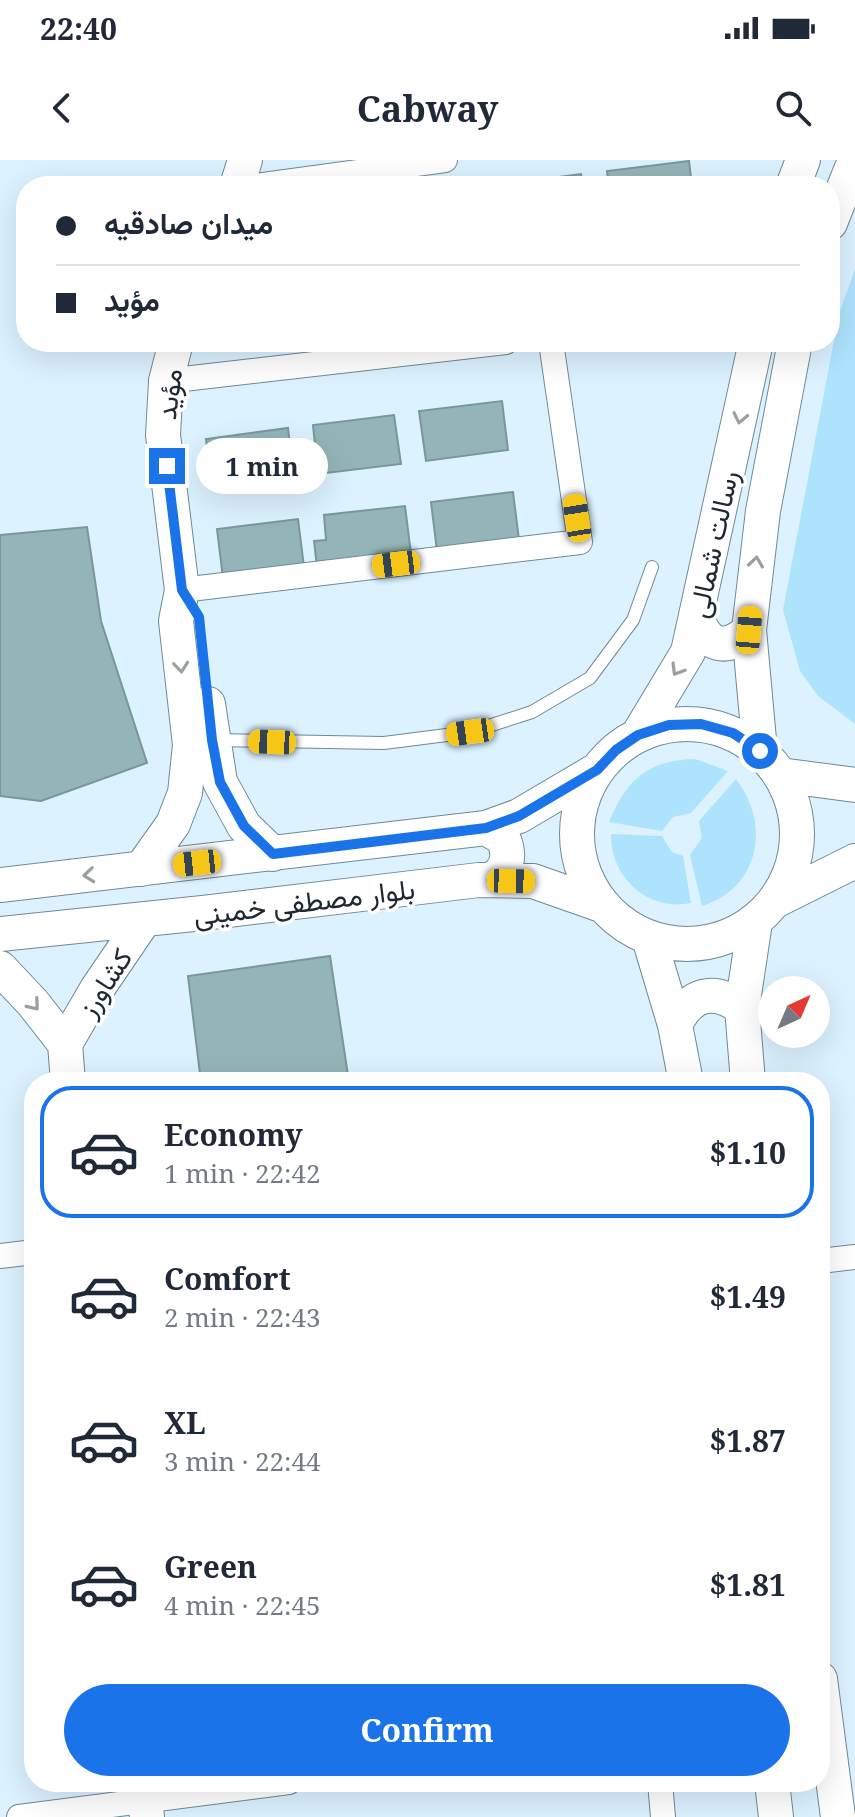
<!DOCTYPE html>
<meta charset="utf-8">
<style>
:root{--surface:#fff;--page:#f6f6f7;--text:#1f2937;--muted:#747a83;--line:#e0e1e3;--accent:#1a73e8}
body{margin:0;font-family:"Noto Serif",Vazirmatn,serif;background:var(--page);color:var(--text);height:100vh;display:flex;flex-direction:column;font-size:30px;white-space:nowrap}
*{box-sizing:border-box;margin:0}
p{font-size:26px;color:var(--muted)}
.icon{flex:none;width:44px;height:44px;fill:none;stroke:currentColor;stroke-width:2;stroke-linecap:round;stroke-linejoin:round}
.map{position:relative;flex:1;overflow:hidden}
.panel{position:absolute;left:24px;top:912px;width:806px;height:720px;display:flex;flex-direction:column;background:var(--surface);border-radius:32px;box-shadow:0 8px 32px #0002}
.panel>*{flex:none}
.banner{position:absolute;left:16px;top:16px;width:824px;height:176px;border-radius:32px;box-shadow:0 8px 32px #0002;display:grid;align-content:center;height:176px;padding:0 40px;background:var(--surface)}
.needle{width:52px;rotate:44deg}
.buttons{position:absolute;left:758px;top:816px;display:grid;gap:16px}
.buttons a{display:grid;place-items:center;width:72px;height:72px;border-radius:50%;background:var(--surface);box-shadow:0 8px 32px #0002;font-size:40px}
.end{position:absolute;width:36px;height:36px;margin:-18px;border:10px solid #1a73e8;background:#fff;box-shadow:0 0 0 4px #fff}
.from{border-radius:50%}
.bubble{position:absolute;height:56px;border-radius:28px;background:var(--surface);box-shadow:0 8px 32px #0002;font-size:26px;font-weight:700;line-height:56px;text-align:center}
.car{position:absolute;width:24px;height:48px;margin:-24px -12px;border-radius:10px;box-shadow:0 0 6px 2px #0007;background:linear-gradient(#f5c518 24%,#345 0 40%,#f5c518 0 76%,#345 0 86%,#f5c518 0)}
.banner b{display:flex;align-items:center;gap:28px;height:76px;font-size:30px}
.banner b+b{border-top:2px solid var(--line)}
.banner i{width:20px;height:20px;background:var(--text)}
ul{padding:14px 0 0;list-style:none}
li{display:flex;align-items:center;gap:24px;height:132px;margin:0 16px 12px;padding:0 24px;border:4px solid transparent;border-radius:32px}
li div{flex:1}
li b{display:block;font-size:30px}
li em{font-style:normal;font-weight:700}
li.active{border-color:var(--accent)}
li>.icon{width:72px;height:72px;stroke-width:1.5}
.button{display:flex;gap:16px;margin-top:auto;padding:16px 40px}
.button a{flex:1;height:92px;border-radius:48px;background:var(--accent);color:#fff;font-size:32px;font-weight:700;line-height:92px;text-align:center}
.status{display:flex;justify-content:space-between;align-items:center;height:56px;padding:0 40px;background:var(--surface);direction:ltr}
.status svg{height:22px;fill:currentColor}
header{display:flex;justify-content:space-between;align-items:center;height:104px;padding:0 40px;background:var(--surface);font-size:36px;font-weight:700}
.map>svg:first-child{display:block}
.green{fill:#aee3fe}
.building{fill:#94b5b7;stroke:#77989a;stroke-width:2}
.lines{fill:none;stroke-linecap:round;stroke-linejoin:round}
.lane-casing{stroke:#6f8997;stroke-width:14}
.street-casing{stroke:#6f8997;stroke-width:26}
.secondary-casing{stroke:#6f8997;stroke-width:36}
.lane{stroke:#fff;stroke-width:12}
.street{stroke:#fff;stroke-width:24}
.secondary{stroke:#fff;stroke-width:34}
.oneway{stroke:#9a9fa1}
.route{stroke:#1a73e8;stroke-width:10}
.labels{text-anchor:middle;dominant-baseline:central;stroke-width:7;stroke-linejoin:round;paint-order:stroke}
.street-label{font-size:28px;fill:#1e292f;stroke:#fff}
</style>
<div class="status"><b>22:40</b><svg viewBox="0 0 49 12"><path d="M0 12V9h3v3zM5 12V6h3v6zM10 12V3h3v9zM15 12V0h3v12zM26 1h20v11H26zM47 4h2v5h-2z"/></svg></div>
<header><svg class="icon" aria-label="back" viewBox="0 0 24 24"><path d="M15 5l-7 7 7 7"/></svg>Cabway<svg class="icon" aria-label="search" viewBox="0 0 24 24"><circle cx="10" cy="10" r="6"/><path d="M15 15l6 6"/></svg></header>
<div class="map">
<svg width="855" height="1657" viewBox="0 0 855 1657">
<rect width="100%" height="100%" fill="#dcf2ff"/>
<path class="green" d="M 855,109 L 855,564 L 818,536 L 800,511 L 783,450 L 839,154 Z
M 695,599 L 728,611 L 691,653 L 673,657 L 662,671 L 609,662 C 626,620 648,600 695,599 Z
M 736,619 C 771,664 760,728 702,746 L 690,695 L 702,678 L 699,661 Z
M 611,674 L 662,676 L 672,692 L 683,696 L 691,743 C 647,752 610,716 611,674 Z"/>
<path class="building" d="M 689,1 L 692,26 L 609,26 L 607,11 Z
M 581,14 L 583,26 L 500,26 L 535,20 Z
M 302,182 L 369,182 L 303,191 Z
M 502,241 L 508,290 L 426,301 L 419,251 Z
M 394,255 L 401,304 L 318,314 L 313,265 Z
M 288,268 L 294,317 L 212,327 L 206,279 Z
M 513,332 L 519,380 L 437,391 L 431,342 Z
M 405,346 L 411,394 L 317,407 L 314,381 L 326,380 L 324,355 Z
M 298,359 L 304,407 L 223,418 L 217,369 Z
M 87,367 L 101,461 L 147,603 L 41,641 L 0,636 L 0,375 Z
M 330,796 L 349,922 L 201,922 L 188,816 Z"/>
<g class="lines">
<g class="lane-casing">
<path id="lane" d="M 215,580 L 384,583 L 470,572 L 532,552 L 590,518 L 633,460 L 652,407"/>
</g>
<g class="street-casing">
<path id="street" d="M 256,26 L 445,0
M 166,221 L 506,182
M 182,430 L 580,382 L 551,182
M 0,1096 L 34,1092
M 820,1101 L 855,1097
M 660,1622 L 663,1657
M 19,1657 L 289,1622"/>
</g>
<g class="secondary-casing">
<path id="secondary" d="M 237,26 L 245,0
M 793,26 L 803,0
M 830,63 L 855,0
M 697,456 C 705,487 727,492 749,470
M 208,544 L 220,622 L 244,666 L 273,694
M577 674a110 110 0 1 1 220 0a110 110 0 1 1-220 0Z
M 638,575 L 688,492 L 756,182
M 760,591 L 749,470 L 763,351 L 795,182
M 780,615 L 855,625
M 486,668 L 503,678 C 511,696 508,711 490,720
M 141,709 L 173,664 L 185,633 L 190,585 L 176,461 L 182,430 L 163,275 L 166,221 L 176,182
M 0,725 L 486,668 L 519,656 L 597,610
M 777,740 L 855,701
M 0,774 L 203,753 L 479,720 L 533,721 L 604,746
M 649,778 L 675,865 L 686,922
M 0,808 L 33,843 L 65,884 L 68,922
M 675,865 C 690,833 714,827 742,848
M 65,884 L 97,829 L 144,760
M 748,922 L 742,848 L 755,762
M 820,1519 L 838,1657
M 143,1622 L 147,1657
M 772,1622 L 776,1657"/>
</g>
<use href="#lane" class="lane"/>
<use href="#street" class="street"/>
<use href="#secondary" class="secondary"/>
</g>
<defs><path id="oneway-chevron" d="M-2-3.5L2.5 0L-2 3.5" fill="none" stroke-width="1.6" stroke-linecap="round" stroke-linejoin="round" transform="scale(2)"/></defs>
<g class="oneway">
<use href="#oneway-chevron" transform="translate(740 258) rotate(102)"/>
<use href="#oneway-chevron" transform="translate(756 402) rotate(-82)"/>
<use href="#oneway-chevron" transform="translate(181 507) rotate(84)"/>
<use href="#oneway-chevron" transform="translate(677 510) rotate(121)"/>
<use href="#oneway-chevron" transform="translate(89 715) rotate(174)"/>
<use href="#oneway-chevron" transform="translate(34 845) rotate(50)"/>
</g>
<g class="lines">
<path class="route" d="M 167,306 L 182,430 L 199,457 L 212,580 L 220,622 L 244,666 L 273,694 L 486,668 L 519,656 L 597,610 L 616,590 L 638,575 L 669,565 L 701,564 L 733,573 L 760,591"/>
</g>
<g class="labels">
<g class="street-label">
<text transform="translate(168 234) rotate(-83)">مؤید</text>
<text transform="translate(712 384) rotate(-78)">رسالت شمالی</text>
<text transform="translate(304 741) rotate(-7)">بلوار مصطفی خمینی</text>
<text transform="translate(104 822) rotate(-57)">کشاورز</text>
</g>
</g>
</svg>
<div class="buttons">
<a><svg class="needle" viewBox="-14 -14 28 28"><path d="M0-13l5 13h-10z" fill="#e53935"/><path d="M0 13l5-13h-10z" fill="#747a83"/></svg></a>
</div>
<i class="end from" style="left:760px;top:591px"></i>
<i class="end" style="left:167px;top:306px"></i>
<div class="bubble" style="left:196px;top:278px;width:132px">1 min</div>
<i class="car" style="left:577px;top:358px;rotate:351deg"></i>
<i class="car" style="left:396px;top:404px;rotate:263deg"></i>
<i class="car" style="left:749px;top:470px;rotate:5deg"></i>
<i class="car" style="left:470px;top:572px;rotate:262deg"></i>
<i class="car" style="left:272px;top:582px;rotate:272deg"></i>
<i class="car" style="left:197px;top:703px;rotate:264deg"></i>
<i class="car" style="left:511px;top:721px;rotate:91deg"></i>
<div class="banner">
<b><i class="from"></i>میدان صادقیه</b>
<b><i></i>مؤید</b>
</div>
<section class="panel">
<ul>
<li class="active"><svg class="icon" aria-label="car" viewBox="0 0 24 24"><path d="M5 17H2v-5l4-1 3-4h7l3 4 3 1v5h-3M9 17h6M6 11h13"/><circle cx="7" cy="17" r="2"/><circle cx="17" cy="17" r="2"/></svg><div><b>Economy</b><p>1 min · 22:42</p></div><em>$1.10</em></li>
<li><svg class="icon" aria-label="car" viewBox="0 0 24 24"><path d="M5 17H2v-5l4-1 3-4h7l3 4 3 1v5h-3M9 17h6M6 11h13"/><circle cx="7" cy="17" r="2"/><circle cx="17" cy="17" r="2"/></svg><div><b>Comfort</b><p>2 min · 22:43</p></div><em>$1.49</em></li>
<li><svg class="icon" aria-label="car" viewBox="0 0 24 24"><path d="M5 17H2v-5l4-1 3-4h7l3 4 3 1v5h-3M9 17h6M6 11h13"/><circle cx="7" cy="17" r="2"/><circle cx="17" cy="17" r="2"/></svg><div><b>XL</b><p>3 min · 22:44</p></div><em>$1.87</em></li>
<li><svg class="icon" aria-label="car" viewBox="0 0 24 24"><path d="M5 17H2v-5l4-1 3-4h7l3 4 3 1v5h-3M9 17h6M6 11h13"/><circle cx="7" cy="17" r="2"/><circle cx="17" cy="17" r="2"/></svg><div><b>Green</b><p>4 min · 22:45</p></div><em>$1.81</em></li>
</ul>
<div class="button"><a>Confirm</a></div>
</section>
</div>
